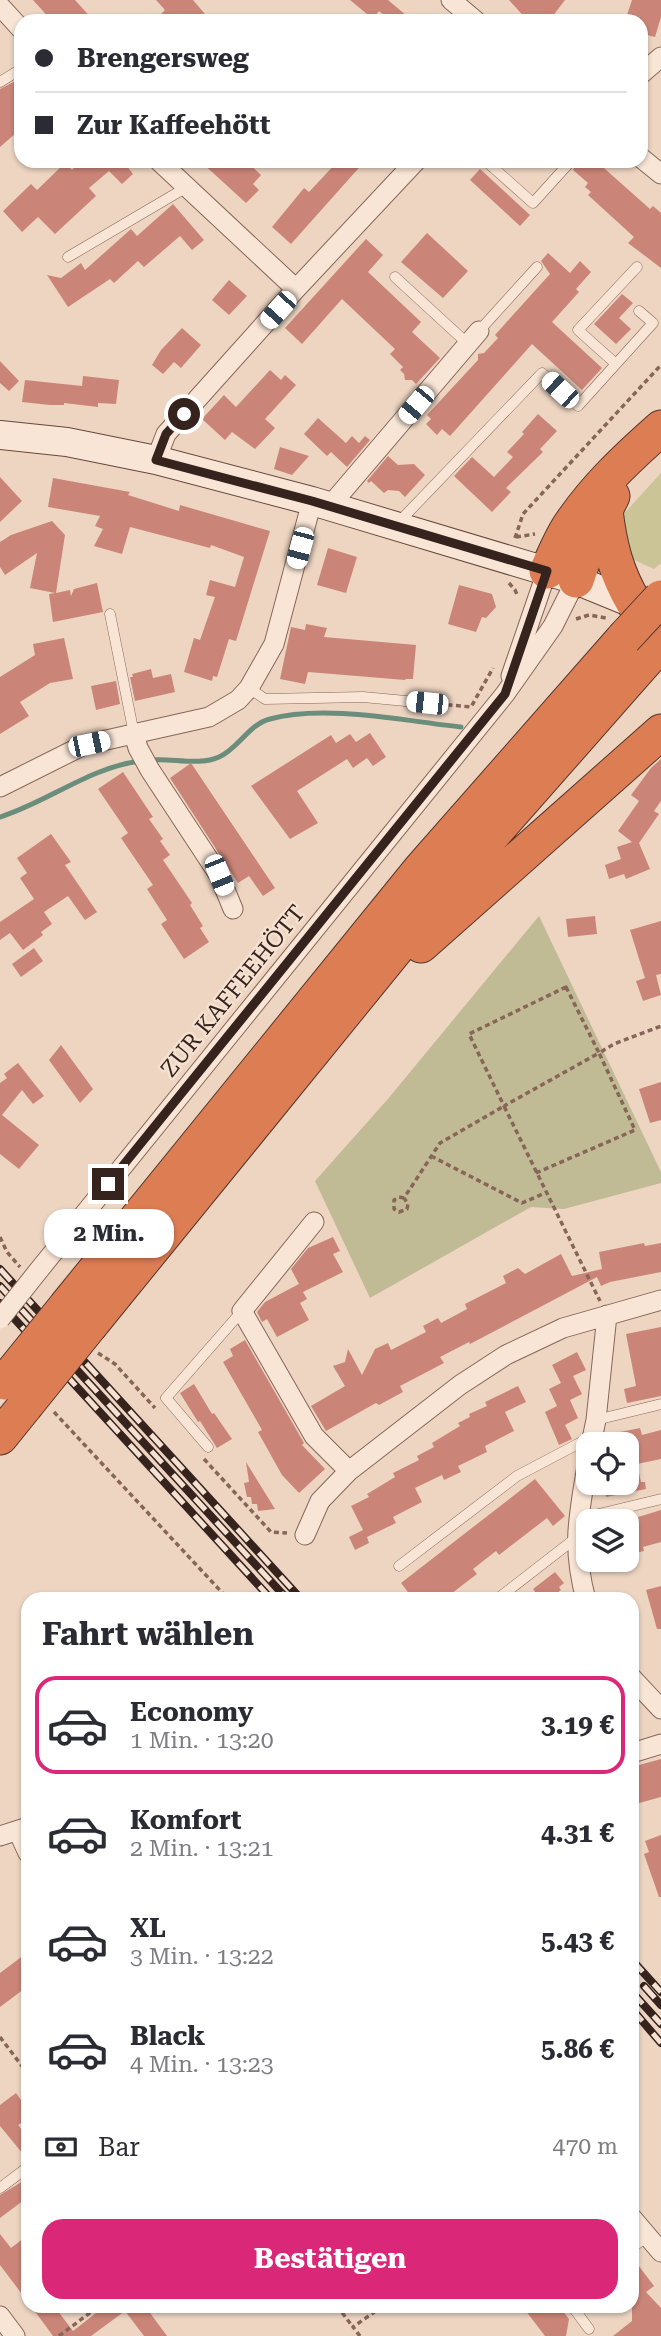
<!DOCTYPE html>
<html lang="de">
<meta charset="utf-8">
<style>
:root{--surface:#fff;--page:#f2f2f3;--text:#2b2b33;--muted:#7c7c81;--line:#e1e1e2;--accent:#db2777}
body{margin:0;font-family:"Roboto Serif",serif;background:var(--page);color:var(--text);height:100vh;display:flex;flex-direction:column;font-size:26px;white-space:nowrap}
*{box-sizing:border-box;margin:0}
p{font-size:23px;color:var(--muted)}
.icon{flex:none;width:38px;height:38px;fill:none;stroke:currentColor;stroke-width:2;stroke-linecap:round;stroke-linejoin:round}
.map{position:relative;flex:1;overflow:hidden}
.side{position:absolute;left:21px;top:1592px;width:618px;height:721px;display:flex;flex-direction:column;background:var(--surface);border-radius:21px;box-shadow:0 2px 5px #0004}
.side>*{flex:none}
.banner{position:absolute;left:14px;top:14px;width:634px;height:154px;border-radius:21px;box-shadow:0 2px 5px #0004;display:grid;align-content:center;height:154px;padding:0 21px;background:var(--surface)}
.buttons{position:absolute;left:576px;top:1432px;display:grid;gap:14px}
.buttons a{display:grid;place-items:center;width:63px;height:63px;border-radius:14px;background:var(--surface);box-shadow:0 2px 5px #0004;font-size:35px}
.end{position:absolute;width:32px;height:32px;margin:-16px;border:9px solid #37231d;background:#fff;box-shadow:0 0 0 4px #fff}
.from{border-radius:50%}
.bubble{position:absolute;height:49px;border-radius:21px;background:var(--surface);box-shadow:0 2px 5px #0004;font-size:23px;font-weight:700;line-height:49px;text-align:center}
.car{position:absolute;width:21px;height:42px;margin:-21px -10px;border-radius:9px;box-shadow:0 0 5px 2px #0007;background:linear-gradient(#fff 24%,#345 0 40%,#fff 0 76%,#345 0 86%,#fff 0)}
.banner b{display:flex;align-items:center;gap:24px;height:66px;font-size:26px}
.banner b+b{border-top:2px solid var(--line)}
.banner i{width:18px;height:18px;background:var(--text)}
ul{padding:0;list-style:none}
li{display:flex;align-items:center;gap:21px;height:98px;margin:0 14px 10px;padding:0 7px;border:4px solid transparent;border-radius:21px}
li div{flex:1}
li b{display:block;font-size:26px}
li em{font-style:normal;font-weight:700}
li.active{border-color:var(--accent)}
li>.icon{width:63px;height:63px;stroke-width:1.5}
h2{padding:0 21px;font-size:32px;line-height:84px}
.pay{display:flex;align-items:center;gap:18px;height:77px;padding:0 21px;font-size:26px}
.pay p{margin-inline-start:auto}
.primary-button{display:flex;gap:14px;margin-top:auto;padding:14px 21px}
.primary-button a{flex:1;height:80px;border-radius:21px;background:var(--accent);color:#fff;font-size:28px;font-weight:700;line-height:80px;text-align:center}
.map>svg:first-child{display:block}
.green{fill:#cbc496}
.cemetery{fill:#c0ba95}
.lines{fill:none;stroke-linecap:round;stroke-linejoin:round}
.stream{stroke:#6b8e7c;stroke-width:5}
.building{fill:#cb8578}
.service-casing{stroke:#876659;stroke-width:11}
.minor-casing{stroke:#876659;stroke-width:21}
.secondary-casing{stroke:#69473d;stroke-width:30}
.motorway-casing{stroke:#55362e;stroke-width:37}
.path{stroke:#876659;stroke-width:3.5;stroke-dasharray:5 3.5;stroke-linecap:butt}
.service{stroke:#f8e5d5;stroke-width:10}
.minor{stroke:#f8e5d5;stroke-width:19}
.secondary{stroke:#f8e5d5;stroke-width:28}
.motorway{stroke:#dc7d53;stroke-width:35}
.rail-casing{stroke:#37231d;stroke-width:8}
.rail{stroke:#f5e1d1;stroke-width:5;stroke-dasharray:16;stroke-linecap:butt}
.minor-bridge-casing{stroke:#876659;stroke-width:21;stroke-linecap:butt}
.motorway-bridge-casing{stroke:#55362e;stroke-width:37;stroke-linecap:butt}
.minor-bridge{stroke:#f8e5d5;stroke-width:19}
.motorway-bridge{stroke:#dc7d53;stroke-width:35}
.route{stroke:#37231d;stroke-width:9}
.labels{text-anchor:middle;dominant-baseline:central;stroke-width:5;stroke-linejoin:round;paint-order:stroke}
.street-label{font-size:23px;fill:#37231d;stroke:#f5e1d1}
</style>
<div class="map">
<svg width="661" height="2336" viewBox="0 0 661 2336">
<rect width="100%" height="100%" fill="#edd5c2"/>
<path class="green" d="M 661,473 L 661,563 L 654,569 L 619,553 L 620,518 Z"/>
<path class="cemetery" d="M 539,916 L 661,1172 L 661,1183 L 564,1209 L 531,1207 L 370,1298 L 315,1181 L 387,1100 Z"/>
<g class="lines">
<path class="stream" d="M 151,760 C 172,758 200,766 219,757 C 238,749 249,724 270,719 C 324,704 405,721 461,727
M 0,817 C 48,802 90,767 141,761"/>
</g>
<path class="building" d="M 33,0 L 75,0 L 94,21 L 52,21 Z
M 156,0 L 193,0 L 211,21 L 167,21 L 161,14 L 165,10 Z
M 350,0 L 388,0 L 413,21 L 391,21 L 379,11 L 373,19 Z
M 509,0 L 565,0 L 549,21 L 528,21 Z
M 632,0 L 661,0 L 661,17 L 655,37 L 640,33 L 640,21 L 625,21 Z
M 21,78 L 21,124 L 14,130 L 16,133 L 0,147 L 0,89 Z
M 81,161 L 123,161 L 133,174 L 122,184 L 109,171 L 89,188 L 96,196 L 55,234 L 38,217 L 22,232 L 3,211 L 31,184 L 37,190 L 65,163 L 72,170 Z
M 200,161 L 246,161 L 261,175 L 253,184 L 259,190 L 246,203 Z
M 338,161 L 365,161 L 291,244 L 272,227 L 304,188 L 309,192 Z
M 578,161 L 596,161 L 650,209 L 653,206 L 661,213 L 661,268 L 628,243 L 634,237 L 588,195 L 591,192 L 585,187 L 588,183 L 573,170 Z
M 480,169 L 530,215 L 520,226 L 470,180 Z
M 173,204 L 204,240 L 192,250 L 180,236 L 144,267 L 138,261 L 114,283 L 110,279 L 68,307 L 47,275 L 61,278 L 81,263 L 85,270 L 131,229 L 137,236 Z
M 427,233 L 468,271 L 443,298 L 401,262 Z
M 366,239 L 383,255 L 368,272 L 421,322 L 412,332 L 440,358 L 416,384 L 412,380 L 405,380 L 404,374 L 400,370 L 403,367 L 390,354 L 395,349 L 342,299 L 302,344 L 285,328 Z
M 548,253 L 570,273 L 580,261 L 591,272 L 576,289 L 579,292 L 552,322 L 602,368 L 582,390 L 532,344 L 450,436 L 442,429 L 437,435 L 426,424 L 431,419 L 427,415 L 478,360 L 478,354 L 484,353 L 498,338 L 495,335 L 550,274 L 541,261 Z
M 229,280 L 247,296 L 229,315 L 212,300 Z
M 622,294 L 633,303 L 619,318 L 631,329 L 616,344 L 594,324 Z
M 182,328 L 201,345 L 181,368 L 174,362 L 163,374 L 152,365 L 161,350 Z
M 0,361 L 19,381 L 9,391 L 0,383 Z
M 270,370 L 281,380 L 285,375 L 296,385 L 265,419 L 275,428 L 255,449 L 232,432 L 225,440 L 202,419 L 224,395 L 236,407 Z
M 83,376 L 119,380 L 116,404 L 98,403 L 98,407 L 64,403 L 64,405 L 50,405 L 22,402 L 25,380 L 82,386 Z
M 538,414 L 557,431 L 540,449 L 543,452 L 506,488 L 511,492 L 492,512 L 454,476 L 472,457 L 494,477 L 513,457 L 507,452 L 524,434 L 522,432 Z
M 318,418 L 346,443 L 352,436 L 359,443 L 365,436 L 370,440 L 347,467 L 331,452 L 327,456 L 304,434 Z
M 280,447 L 309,456 L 292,475 L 274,469 Z
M 388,456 L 398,465 L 414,464 L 425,475 L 405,497 L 399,491 L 388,490 L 384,493 L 371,481 L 369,483 L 367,481 Z
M 0,477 L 22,501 L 0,522 Z
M 53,478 L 130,492 L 128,495 L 179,511 L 180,505 L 270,531 L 236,641 L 229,639 L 217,677 L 213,676 L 212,681 L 184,672 L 194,638 L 200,640 L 215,597 L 206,595 L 210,580 L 235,587 L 244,557 L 211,545 L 210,548 L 130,527 L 122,554 L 94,546 L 103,529 L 95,526 L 100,516 L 48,507 Z
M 52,521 L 65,535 L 56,593 L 70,590 L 71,596 L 74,589 L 97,583 L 103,612 L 53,622 L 49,594 L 55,593 L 30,588 L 37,553 L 5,575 L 0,567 L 0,542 L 11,535 Z
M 328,548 L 357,557 L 346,593 L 317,585 Z
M 459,585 L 492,594 L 496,607 L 486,618 L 482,617 L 476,632 L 448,624 Z
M 306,624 L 327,628 L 324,637 L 416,645 L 413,679 L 406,679 L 405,680 L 308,672 L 305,684 L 280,679 L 291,627 L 305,630 Z
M 64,638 L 73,679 L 50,683 L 20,702 L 29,716 L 0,734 L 0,677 L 35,655 L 33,644 Z
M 151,669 L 153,678 L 171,674 L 175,692 L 135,701 L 130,677 L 133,677 L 132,674 Z
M 116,681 L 120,704 L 96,710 L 91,686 Z
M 370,733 L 386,757 L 373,766 L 367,758 L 353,768 L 347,759 L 297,791 L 318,823 L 290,839 L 251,786 L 331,735 L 336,743 L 350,734 L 356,742 Z
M 661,759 L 661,801 L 654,811 L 659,814 L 639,843 L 650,869 L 626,879 L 624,874 L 609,879 L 605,865 L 621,859 L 617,847 L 632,842 L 618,831 L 639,801 L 631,795 L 651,768 Z
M 191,763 L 275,888 L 263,896 L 249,876 L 238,883 L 170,778 Z
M 123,772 L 153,817 L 149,819 L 163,839 L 160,841 L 170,855 L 163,860 L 192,903 L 190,905 L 203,926 L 200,928 L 209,942 L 184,959 L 161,924 L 167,920 L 147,889 L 153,885 L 121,838 L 128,833 L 98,789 Z
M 51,834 L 71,862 L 65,865 L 97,912 L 85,920 L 68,896 L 44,912 L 52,924 L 41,932 L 43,935 L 23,950 L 10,933 L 0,940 L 0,922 L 34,899 L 20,878 L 27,873 L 17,858 Z
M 595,916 L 597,934 L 568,937 L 566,919 Z
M 661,921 L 661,974 L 656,975 L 661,995 L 643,1001 L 636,981 L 645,978 L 630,930 Z
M 34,948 L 43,961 L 21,977 L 12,964 Z
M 61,1045 L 93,1089 L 80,1103 L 49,1060 Z
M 18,1063 L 44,1096 L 33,1104 L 22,1090 L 2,1115 L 39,1145 L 19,1169 L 0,1154 L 0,1083 L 7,1078 L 4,1074 Z
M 661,1082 L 661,1120 L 650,1123 L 639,1089 Z
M 333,1237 L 340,1251 L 333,1254 L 343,1272 L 303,1292 L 307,1299 L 300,1303 L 309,1320 L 277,1337 L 267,1319 L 262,1322 L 257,1312 L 265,1302 L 299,1284 L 291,1269 L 308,1248 Z
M 644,1243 L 645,1246 L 661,1243 L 661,1272 L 610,1282 L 601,1286 L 597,1277 L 470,1344 L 469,1342 L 440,1357 L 444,1363 L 400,1386 L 403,1392 L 379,1405 L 376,1403 L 326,1431 L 311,1406 L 345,1386 L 333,1366 L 345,1362 L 348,1349 L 362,1375 L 375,1349 L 388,1343 L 391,1350 L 426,1332 L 423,1326 L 438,1318 L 441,1323 L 467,1309 L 465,1304 L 506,1283 L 503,1276 L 518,1268 L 525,1274 L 561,1254 L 572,1276 L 602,1269 L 599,1252 Z
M 661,1327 L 661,1396 L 627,1403 L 624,1389 L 636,1386 L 626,1334 Z
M 245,1340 L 304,1443 L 302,1445 L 325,1469 L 299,1493 L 282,1475 L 258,1432 L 262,1430 L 223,1362 L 233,1356 L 230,1349 Z
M 577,1352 L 586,1370 L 573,1376 L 582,1394 L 570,1400 L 578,1418 L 565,1425 L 572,1439 L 559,1445 L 545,1412 L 557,1406 L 549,1389 L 561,1383 L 552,1365 Z
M 194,1384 L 212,1414 L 214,1413 L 232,1439 L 217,1448 L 200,1421 L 198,1422 L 180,1393 Z
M 518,1386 L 526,1402 L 505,1412 L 514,1431 L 485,1446 L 487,1452 L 458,1466 L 461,1472 L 444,1480 L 442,1475 L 415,1488 L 422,1502 L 393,1517 L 396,1523 L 367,1537 L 369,1543 L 355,1550 L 349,1537 L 363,1530 L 351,1506 L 369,1497 L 367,1494 L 395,1477 L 393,1473 L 419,1460 L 417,1456 L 434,1447 L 432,1443 L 460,1426 L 458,1423 L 470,1417 L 469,1414 L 487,1406 L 485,1402 Z
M 640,1428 L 642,1435 L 661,1430 L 661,1459 L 637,1464 L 641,1482 L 645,1482 L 646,1489 L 606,1497 L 603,1482 L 626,1482 L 626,1444 L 604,1444 L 605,1435 Z
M 246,1462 L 275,1509 L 258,1511 L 257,1504 L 252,1504 L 251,1497 L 247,1497 L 244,1483 L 249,1482 Z
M 535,1479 L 565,1516 L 553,1526 L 547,1518 L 499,1555 L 496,1551 L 473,1569 L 477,1574 L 443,1600 L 414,1600 L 401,1583 Z
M 661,1510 L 661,1542 L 643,1547 L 644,1551 L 626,1555 L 626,1524 L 636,1521 L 635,1518 Z
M 555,1572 L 564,1583 L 559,1587 L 561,1590 L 548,1600 L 541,1600 L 533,1589 Z
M 661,1586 L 661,1629 L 657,1629 L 646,1590 Z
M 661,1759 L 661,1797 L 632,1805 L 632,1767 Z
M 661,1835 L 661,1897 L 659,1897 L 644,1854 L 649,1852 L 645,1841 Z
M 28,1952 L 28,1986 L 0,2007 L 0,1973 Z
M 16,2093 L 28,2110 L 28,2118 L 18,2125 L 28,2138 L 28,2160 L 0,2126 L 0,2105 Z
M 28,2178 L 28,2197 L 0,2218 L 0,2195 Z
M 0,2234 L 11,2248 L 28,2235 L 28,2302 L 0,2265 Z
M 632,2257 L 654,2286 L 646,2292 L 661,2308 L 661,2336 L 613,2336 L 632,2321 Z
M 31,2306 L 54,2306 L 73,2331 L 105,2306 L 145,2306 L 167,2336 L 144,2336 L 125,2311 L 91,2336 L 53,2336 Z
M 522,2306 L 559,2306 L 569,2319 L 566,2336 L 545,2336 Z"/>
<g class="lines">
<g class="service-casing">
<path id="service" d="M 0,82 L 21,69
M 488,163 L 533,203 L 571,161
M 68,257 L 187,187
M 395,277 L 468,344
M 479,331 L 537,267
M 616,364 L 578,330 L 637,267
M 398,523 L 542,373 L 578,406 L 653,323 L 639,311
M 110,614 L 134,734
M 249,688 L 265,699 L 363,697 L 427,703
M 596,1420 L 661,1404
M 208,1447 L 166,1398 L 242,1311
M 578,1519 L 661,1499
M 399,1566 L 517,1476 L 591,1437
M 496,1600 L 576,1538
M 0,2188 L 28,2167
M 632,2248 L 647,2236
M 572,2306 L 589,2329"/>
</g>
<g class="minor-casing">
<path id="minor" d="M 451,0 L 476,21
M 0,6 L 21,29
M 640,75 L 661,57
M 640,157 L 661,174
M 159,161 L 296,289
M 156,460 L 166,434 L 296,289 L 416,161
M 329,507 L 479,331
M 511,676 L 547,571
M 134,734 L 138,748 L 150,770 L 219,875 L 233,909
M 0,787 L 84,745 L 209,717 L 238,700 L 249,688 L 274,644 L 312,501
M 314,1222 L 242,1311 L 314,1436 L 349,1471
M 39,1270 L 505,694 L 553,626 L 576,580
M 591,1444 L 596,1420 L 607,1315
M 305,1535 L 320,1501 L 349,1471 L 460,1385 L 506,1355 L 563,1328 L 661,1300
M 586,1600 C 571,1544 579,1515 588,1460
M 632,1678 L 661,1709
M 632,1753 L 661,1744
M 18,1831 L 28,1853
M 0,1836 L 28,1827
M 632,2218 L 661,2252
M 0,2316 L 15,2336"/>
</g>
<g class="secondary-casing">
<path id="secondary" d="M 0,435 L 67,442 L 156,460 L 312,501 L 576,580 L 642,607"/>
</g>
<g class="motorway-casing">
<path id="motorway" d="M 605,510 C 609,545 616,573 634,603
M 547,571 C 554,557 560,541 569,527 C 594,489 627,458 661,428
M 576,580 L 589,542 L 612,496
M 421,945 L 661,732
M 68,1304 L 421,869 L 624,638
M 91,1324 L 448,885 L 661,643
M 0,1437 L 25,1406"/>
</g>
<path class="path" d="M 516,537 L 535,534
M 515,538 L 523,514 L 661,365
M 509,583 L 515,590 L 518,597
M 576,619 L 589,615 L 606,618
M 439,704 L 471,707 L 493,668
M 566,987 L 599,1053 L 504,1106 L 469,1034 Z
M 431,1156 L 522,1203 L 545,1193
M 536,1173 L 635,1130 L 599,1053 L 614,1044 L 661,1026
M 404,1198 L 399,1197 L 394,1200 L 394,1209 L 399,1212 L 407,1209 L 408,1204 L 404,1198 L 440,1143 L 504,1106 L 600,1301
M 0,1237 L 7,1252 L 20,1267
M 98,1353 L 115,1364 L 155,1408
M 54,1412 L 229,1600
M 204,1459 L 271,1532 L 287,1533
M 0,2037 L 28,2074
M 337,2306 L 353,2327
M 59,2336 L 99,2306
M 360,2336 L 353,2327 L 383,2306"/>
<use href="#service" class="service"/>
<use href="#minor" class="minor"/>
<use href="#secondary" class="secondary"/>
<use href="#motorway" class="motorway"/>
<g class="rail-casing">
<path id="rail" d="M 0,1269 L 302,1600
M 0,1286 L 288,1600
M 0,1303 L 272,1600
M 632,1960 L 661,1992
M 644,1986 L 661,2005
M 632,1992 L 661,2024
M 632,2009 L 661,2043"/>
</g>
<use href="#rail" class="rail"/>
<g class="minor-bridge-casing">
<path id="minor-bridge" d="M 0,1319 L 39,1270"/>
</g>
<g class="motorway-bridge-casing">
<path id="motorway-bridge" d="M 624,638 L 661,598
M 5,1382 L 68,1304
M 25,1406 L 91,1324"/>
</g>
<use href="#minor-bridge" class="minor-bridge"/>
<use href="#motorway-bridge" class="motorway-bridge"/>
</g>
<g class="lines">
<path class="route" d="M 108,1184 L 505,694 L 547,571 L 312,501 L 156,460 L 166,434 L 184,414"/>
</g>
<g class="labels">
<g class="street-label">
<text transform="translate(233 991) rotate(-51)">ZUR KAFFEEHÖTT</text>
</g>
</g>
</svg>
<div class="buttons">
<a><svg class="icon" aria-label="locate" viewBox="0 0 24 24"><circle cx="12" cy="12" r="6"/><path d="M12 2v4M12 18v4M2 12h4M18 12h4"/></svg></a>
<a><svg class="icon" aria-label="layers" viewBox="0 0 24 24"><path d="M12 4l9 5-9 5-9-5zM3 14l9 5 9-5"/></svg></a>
</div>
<i class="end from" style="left:184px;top:414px"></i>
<i class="end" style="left:108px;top:1184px"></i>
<div class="bubble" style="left:44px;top:1209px;width:130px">2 Min.</div>
<i class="car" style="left:278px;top:310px;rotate:222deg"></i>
<i class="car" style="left:560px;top:390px;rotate:313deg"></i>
<i class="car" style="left:416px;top:405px;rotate:220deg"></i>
<i class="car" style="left:300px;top:548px;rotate:195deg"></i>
<i class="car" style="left:427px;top:703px;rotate:276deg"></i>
<i class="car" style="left:89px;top:744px;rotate:78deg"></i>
<i class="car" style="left:219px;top:875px;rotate:158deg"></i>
<div class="banner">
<b><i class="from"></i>Brengersweg</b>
<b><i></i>Zur Kaffeehött</b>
</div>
<section class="side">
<h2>Fahrt wählen</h2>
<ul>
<li class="active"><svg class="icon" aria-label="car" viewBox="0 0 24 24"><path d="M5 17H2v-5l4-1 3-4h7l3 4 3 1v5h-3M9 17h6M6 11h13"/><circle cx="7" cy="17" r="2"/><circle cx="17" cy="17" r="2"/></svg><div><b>Economy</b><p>1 Min. · 13:20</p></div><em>3.19 €</em></li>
<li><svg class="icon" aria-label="car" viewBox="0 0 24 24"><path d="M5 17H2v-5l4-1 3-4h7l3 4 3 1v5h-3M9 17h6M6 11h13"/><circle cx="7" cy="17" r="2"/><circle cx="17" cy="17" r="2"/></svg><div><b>Komfort</b><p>2 Min. · 13:21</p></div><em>4.31 €</em></li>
<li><svg class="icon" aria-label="car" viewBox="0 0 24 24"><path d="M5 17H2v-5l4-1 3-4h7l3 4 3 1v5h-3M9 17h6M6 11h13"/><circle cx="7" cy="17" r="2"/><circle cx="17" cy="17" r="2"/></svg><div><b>XL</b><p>3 Min. · 13:22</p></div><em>5.43 €</em></li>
<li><svg class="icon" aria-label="car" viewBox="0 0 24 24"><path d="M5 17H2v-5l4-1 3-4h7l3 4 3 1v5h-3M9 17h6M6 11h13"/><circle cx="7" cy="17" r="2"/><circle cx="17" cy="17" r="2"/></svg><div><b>Black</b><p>4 Min. · 13:23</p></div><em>5.86 €</em></li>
</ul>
<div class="pay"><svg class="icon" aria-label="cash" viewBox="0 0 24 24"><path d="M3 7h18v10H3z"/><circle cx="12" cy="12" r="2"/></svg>Bar<p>470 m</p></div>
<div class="primary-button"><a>Bestätigen</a></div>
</section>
</div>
